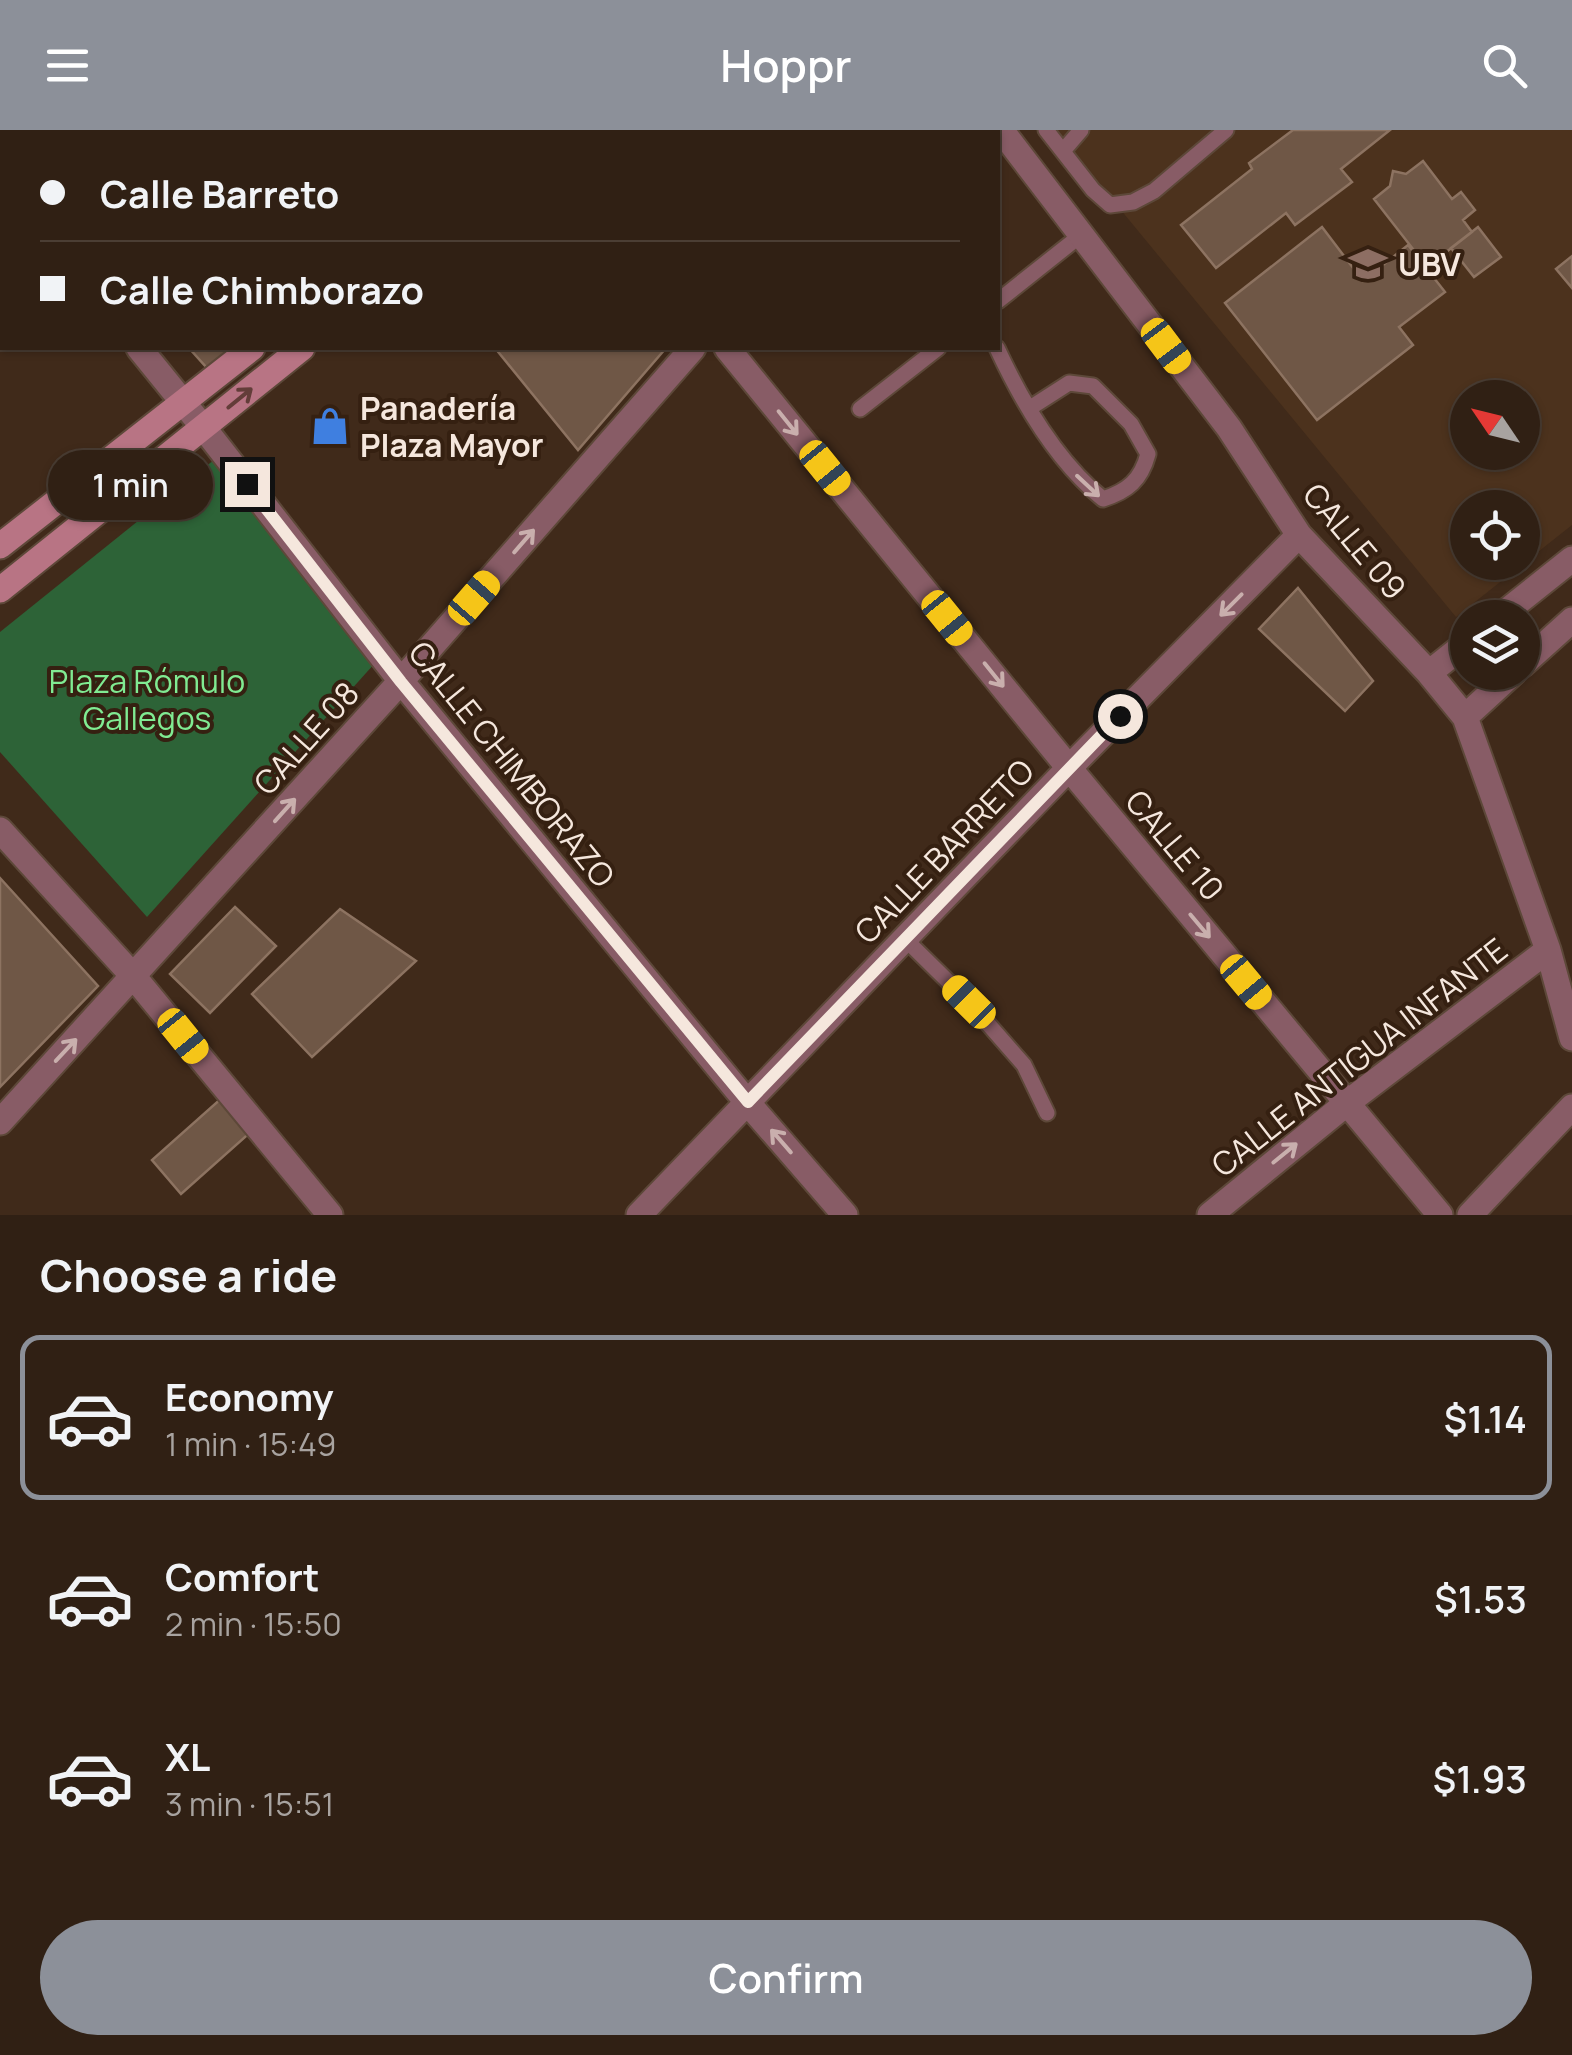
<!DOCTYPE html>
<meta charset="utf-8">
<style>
:root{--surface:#302014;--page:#38281d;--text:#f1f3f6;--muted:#a8a3a0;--line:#4b3e34;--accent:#8c9099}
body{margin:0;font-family:Manrope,sans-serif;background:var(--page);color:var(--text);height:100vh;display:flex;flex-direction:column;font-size:38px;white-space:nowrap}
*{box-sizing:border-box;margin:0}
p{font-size:32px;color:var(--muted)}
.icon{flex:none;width:55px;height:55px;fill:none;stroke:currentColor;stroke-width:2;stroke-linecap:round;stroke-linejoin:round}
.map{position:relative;height:1085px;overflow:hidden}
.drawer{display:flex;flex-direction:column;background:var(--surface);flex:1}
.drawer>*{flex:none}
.hud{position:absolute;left:0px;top:0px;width:1000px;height:220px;box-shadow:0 2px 8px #0004,0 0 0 2px var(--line);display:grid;align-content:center;height:220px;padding:0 40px;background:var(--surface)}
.needle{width:65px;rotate:305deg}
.controls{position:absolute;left:1450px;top:250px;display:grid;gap:20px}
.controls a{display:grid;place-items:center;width:90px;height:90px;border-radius:50%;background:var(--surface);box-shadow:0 2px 8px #0004,0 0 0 2px var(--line);font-size:50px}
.end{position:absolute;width:45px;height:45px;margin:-22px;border:12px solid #f5e7dd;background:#111;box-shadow:0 0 0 5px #111}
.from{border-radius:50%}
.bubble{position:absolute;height:70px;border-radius:35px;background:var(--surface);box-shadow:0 2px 8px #0004,0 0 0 2px var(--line);font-size:32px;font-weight:600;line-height:70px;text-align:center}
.car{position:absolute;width:30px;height:60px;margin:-30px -15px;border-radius:12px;box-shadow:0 0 8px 2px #0007;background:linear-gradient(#f5c518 24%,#345 0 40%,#f5c518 0 76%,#345 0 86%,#f5c518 0)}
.hud b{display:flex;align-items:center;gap:35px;height:95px;font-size:38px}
.hud b+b{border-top:2px solid var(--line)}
.hud i{width:25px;height:25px;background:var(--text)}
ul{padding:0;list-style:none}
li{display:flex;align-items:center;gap:30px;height:165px;margin:0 20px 15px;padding:0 20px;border:5px solid transparent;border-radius:20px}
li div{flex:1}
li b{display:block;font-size:38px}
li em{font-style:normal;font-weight:600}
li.current{border-color:var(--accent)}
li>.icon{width:90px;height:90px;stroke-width:1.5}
h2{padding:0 40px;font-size:45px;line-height:120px}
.button{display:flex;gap:20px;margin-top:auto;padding:20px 40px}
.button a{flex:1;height:115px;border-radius:60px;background:var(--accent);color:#fff;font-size:40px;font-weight:600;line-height:115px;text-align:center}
header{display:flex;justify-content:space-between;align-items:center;height:130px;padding:0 40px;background:var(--accent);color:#fff;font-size:45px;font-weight:600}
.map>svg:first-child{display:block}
.built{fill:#4c321d;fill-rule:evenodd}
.green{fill:#2d6337}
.building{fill:#6f5746;stroke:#8d7361;stroke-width:2.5}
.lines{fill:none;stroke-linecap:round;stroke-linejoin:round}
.lane-casing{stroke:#5d4839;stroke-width:19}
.street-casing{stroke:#5d4839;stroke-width:29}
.secondary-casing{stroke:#5d4839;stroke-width:29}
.lane{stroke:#885c66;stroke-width:15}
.street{stroke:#885c66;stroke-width:25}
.secondary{stroke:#b87484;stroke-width:25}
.oneway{stroke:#633d39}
.oneway2{stroke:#c9afad}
.route{stroke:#f5e7dd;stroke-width:12}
.labels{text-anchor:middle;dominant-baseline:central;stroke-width:8;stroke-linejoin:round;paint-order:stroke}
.poi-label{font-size:32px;font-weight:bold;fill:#f5e7dd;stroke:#352011;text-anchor:start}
.street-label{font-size:32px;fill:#f5e7dd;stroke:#352011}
.park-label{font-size:32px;fill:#80eb92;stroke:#352011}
</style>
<header><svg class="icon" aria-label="menu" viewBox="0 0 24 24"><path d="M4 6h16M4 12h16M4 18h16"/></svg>Hoppr<svg class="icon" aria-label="search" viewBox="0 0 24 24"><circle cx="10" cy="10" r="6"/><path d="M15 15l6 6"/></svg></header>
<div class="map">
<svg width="1572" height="1085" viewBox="0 0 1572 1085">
<rect width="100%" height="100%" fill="#402a1a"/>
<path class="built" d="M 1055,0 L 1572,0 L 1572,395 L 1456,487 ZM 1468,268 L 1522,268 L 1522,322 L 1468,322 ZM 1468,378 L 1522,378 L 1522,432 L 1468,432 Z"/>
<path class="green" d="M 230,317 L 384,523 L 147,787 L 0,622 L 0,502 Z"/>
<path class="building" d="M 55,0 L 126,0 L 128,2 L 52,2 Z
M 639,0 L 715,0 L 717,2 L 636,2 Z
M 724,0 L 845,0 L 843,2 L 726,2 Z
M 1293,0 L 1390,0 L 1341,39 L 1352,52 L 1295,95 L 1286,83 L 1216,138 L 1181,95 L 1252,39 L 1249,33 Z
M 1423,31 L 1452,69 L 1461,62 L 1475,80 L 1463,90 L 1472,102 L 1427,137 L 1374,69 L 1390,56 L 1393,41 L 1406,44 Z
M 1322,97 L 1363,151 L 1408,115 L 1445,162 L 1399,197 L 1413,215 L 1317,290 L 1225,173 Z
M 1478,97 L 1501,127 L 1474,147 L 1451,118 Z
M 1572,126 L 1572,158 L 1556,139 Z
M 189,218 L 232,218 L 207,238 Z
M 495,218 L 666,218 L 578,320 Z
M 1298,458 L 1373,551 L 1345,581 L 1259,499 Z
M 0,748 L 98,856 L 0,957 Z
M 235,777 L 276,816 L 210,883 L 170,844 Z
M 340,779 L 416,831 L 312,927 L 252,864 Z
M 224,966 L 253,1000 L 181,1064 L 152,1030 Z"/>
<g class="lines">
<g class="lane-casing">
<path id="lane" d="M 1046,0 L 1093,60 L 1110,75 L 1133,72 L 1154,61 L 1226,0
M 1063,21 L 1081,0
M 998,171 L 1081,105
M 997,218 C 1022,272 1056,331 1103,369 C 1128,361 1141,350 1148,324 L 1131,294 L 1093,256 L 1069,253 L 1030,278
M 860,279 L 938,218
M 905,809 L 969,872 L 1024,935 L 1047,983"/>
</g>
<g class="street-casing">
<path id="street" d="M 553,0 L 555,2
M 1001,0 L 1229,298 L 1299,405 L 1429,543 L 1465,587 L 1548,820 L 1572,908
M 40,2 L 43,0
M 876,2 L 878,0
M 0,45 L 2,48
M 139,218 L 203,297 L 401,551 L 747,972 L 845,1085
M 727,218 L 1069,638 L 1440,1085
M 1498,488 L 1572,429
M 1522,535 L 1572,490
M 1429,543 L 1468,512
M 1465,587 L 1514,542
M 0,700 L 134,847 L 330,1085
M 0,992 L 401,551 L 693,218
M 639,1085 L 1069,638 L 1299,405
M 1210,1085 L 1347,973 L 1548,820
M 1470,1085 L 1572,977"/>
</g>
<g class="secondary-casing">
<path id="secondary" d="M 526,2 L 530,0
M 568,2 L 571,0
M 0,416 L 252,218
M 0,460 L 302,218"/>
</g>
<use href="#lane" class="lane"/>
<use href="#street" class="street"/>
<use href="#secondary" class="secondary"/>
</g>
<defs><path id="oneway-shaft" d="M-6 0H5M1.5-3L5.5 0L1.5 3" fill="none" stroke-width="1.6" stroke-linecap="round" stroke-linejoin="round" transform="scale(2.5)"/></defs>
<use class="oneway" href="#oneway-shaft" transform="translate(240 268) rotate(-39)"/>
<g class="oneway2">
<use href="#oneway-shaft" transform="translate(788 293) rotate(51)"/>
<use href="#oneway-shaft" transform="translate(1088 356) rotate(43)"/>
<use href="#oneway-shaft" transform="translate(524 411) rotate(-49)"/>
<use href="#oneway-shaft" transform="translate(1231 475) rotate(135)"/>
<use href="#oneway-shaft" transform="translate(994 545) rotate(51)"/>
<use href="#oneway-shaft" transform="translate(285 680) rotate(-48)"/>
<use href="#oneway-shaft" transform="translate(1200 796) rotate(50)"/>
<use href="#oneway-shaft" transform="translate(66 920) rotate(-47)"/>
<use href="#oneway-shaft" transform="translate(781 1011) rotate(-131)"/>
<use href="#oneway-shaft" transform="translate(1285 1023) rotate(-39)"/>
</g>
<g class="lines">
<path class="route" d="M 247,354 L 401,552 L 748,972 L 1120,586"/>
</g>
<defs>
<g id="university-bare" transform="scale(3)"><path d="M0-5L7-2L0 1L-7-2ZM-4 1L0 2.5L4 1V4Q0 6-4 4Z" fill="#8d6e63" stroke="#352011" stroke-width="2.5" paint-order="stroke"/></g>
<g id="shop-bare" transform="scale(3)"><path d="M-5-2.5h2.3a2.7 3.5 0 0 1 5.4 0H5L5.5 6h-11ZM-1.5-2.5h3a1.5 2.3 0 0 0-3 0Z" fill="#3f7fe0" stroke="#352011" stroke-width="2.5" paint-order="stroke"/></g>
</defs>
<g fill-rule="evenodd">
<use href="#university-bare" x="1368" y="134"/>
<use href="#shop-bare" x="330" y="296"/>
</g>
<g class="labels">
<g class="poi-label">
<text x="1398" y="134">UBV</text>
<text x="360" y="278">Panadería<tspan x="360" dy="37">Plaza Mayor</tspan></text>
</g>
<g class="street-label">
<text transform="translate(1355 411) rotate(50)">CALLE 09</text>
<text transform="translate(306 608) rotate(-48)">CALLE 08</text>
<text transform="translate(512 634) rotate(51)">CALLE CHIMBORAZO</text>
<text transform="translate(1175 715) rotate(50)">CALLE 10</text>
<text transform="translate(944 721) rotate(-46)">CALLE BARRETO</text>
<text transform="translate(1359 927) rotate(-38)">CALLE ANTIGUA INFANTE</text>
</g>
<g class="park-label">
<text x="147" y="551">Plaza Rómulo<tspan x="147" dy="37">Gallegos</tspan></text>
</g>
</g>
</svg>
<div class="controls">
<a><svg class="needle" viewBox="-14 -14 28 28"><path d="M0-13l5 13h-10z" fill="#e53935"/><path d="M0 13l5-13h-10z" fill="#a8a3a0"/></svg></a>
<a><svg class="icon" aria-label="locate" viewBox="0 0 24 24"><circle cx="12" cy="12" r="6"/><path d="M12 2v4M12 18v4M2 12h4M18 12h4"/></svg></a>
<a><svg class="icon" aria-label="layers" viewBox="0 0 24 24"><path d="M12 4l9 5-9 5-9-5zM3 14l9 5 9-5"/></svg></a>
</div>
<i class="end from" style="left:1120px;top:586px"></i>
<i class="end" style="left:247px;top:354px"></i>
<div class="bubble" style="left:48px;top:320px;width:165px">1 min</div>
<i class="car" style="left:1166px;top:216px;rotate:143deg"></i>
<i class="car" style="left:825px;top:338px;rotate:141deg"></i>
<i class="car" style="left:474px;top:468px;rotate:41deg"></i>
<i class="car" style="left:947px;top:488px;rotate:141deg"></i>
<i class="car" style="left:1246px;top:852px;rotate:140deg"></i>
<i class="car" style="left:969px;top:872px;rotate:315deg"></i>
<i class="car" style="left:183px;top:906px;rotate:141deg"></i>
<div class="hud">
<b><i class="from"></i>Calle Barreto</b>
<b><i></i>Calle Chimborazo</b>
</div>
</div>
<section class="drawer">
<h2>Choose a ride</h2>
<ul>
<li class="current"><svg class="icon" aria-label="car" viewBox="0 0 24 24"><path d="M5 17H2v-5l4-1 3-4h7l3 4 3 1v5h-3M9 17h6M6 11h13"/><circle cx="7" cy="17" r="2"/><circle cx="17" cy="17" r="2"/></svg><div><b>Economy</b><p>1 min · 15:49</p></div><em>$1.14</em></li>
<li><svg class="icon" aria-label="car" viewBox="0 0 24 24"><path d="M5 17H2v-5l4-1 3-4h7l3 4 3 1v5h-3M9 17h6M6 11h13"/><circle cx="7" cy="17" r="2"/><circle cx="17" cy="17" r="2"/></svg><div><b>Comfort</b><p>2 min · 15:50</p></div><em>$1.53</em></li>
<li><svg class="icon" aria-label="car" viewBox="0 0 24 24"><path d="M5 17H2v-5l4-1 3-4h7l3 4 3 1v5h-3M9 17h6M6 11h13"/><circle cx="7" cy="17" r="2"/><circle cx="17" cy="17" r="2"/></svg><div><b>XL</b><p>3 min · 15:51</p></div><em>$1.93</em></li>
</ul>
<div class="button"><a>Confirm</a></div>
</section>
